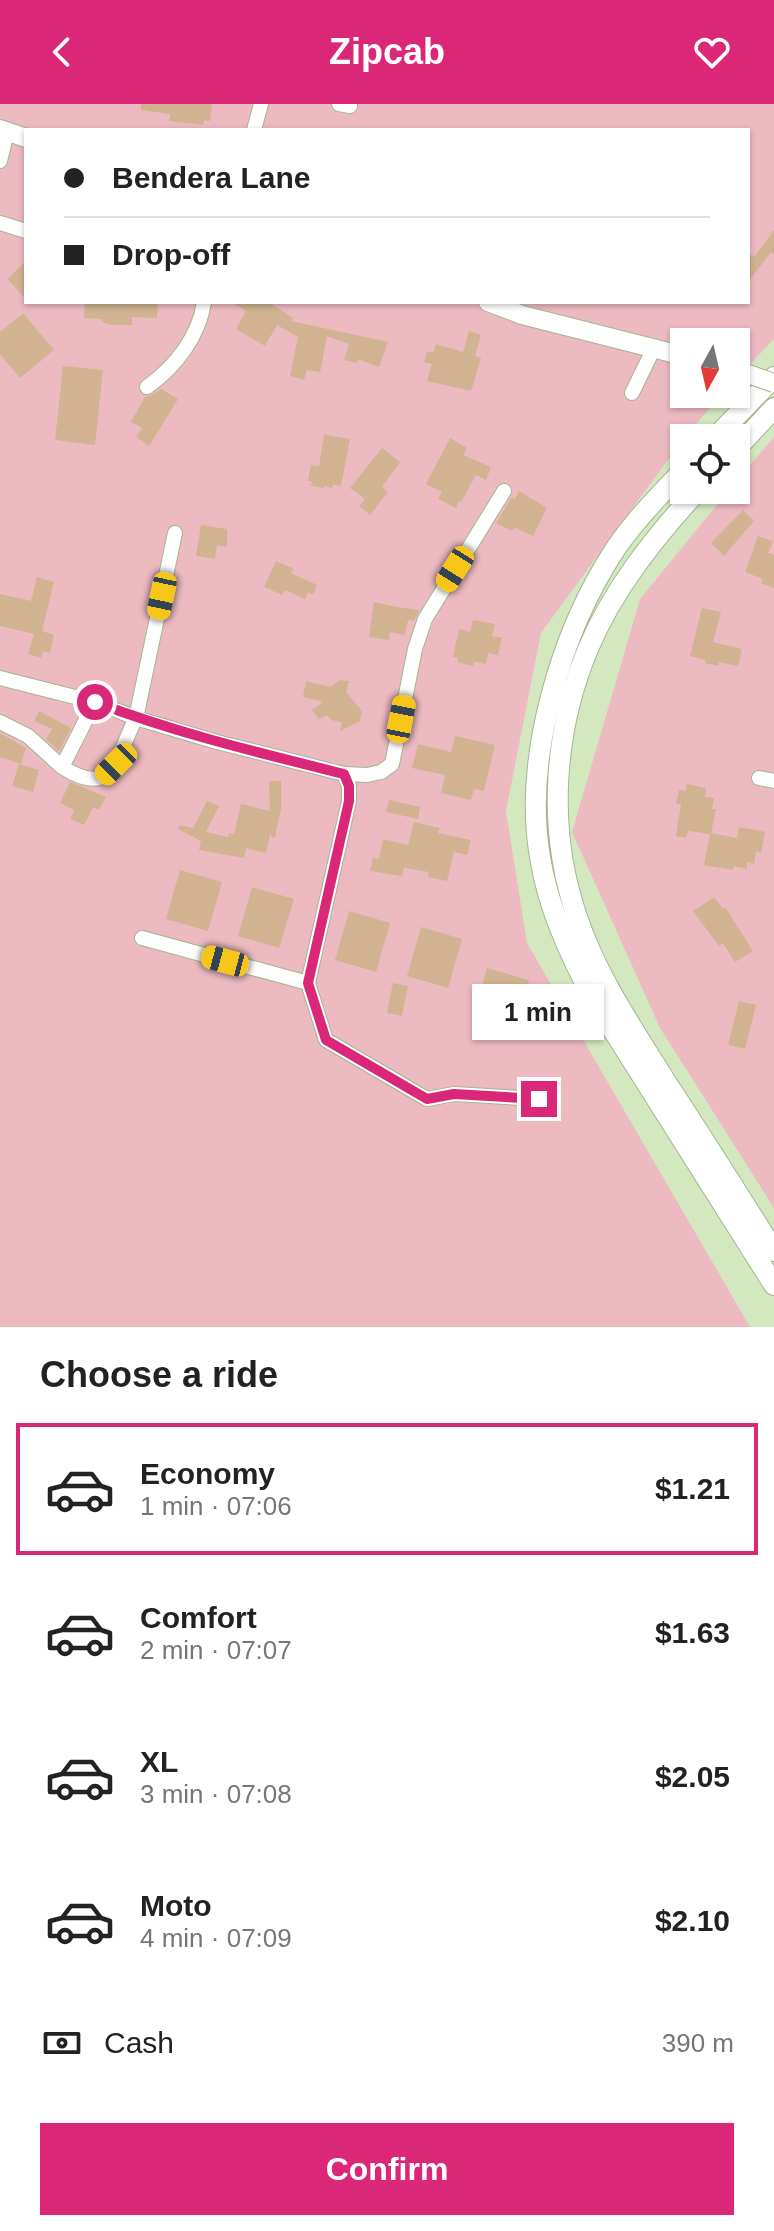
<!DOCTYPE html>
<meta charset="utf-8">
<style>
:root{--surface:#fff;--page:#f2f2f2;--text:#222;--muted:#767676;--line:#e0e0e0;--accent:#db2777}
body{margin:0;font-family:Helvetica,sans-serif;background:var(--page);color:var(--text);height:100vh;display:flex;flex-direction:column;font-size:30px;white-space:nowrap}
*{box-sizing:border-box;margin:0}
p{font-size:26px;color:var(--muted)}
.icon{flex:none;width:44px;height:44px;fill:none;stroke:currentColor;stroke-width:2;stroke-linecap:round;stroke-linejoin:round}
.map{position:relative;height:1223px;overflow:hidden}
.sheet{display:flex;flex-direction:column;background:var(--surface);flex:1}
.sheet>*{flex:none}
.top-card{position:absolute;left:24px;top:24px;width:726px;height:176px;border-radius:0px;box-shadow:0 2px 6px #0004;display:grid;align-content:center;height:176px;padding:0 40px;background:var(--surface)}
.needle{width:52px;rotate:188deg}
.buttons{position:absolute;left:670px;top:224px;display:grid;gap:16px}
.buttons a{display:grid;place-items:center;width:80px;height:80px;border-radius:0px;background:var(--surface);box-shadow:0 2px 6px #0004;font-size:40px}
.end{position:absolute;width:36px;height:36px;margin:-18px;border:10px solid #db2777;background:#fff;box-shadow:0 0 0 4px #fff}
.from{border-radius:50%}
.bubble{position:absolute;height:56px;border-radius:0px;background:var(--surface);box-shadow:0 2px 6px #0004;font-size:26px;font-weight:800;line-height:56px;text-align:center}
.car{position:absolute;width:24px;height:48px;margin:-24px -12px;border-radius:10px;box-shadow:0 0 6px 2px #0007;background:linear-gradient(#f5c518 24%,#345 0 40%,#f5c518 0 76%,#345 0 86%,#f5c518 0)}
.top-card b{display:flex;align-items:center;gap:28px;height:76px;font-size:30px}
.top-card b+b{border-top:2px solid var(--line)}
.top-card i{width:20px;height:20px;background:var(--text)}
ul{padding:0;list-style:none}
li{display:flex;align-items:center;gap:24px;height:132px;margin:0 16px 12px;padding:0 24px;border:4px solid transparent;border-radius:0px}
li div{flex:1}
li b{display:block;font-size:30px}
li em{font-style:normal;font-weight:800}
li.on{border-color:var(--accent)}
li>.icon{width:72px;height:72px;stroke-width:1.5}
h2{padding:0 40px;font-size:36px;line-height:96px}
.pay{display:flex;align-items:center;gap:20px;height:88px;padding:0 40px;font-size:30px}
.pay p{margin-inline-start:auto}
.cta{display:flex;gap:16px;margin-top:auto;padding:16px 40px}
.cta a{flex:1;height:92px;border-radius:0px;background:var(--accent);color:#fff;font-size:32px;font-weight:800;line-height:92px;text-align:center}
header{display:flex;justify-content:space-between;align-items:center;height:104px;padding:0 40px;background:var(--accent);color:#fff;font-size:36px;font-weight:800}
.map>svg:first-child{display:block}
.green{fill:#edbac2;fill-rule:evenodd}
.building{fill:#d1b392}
.lines{fill:none;stroke-linecap:round;stroke-linejoin:round}
.minor-casing{stroke:#a3b690;stroke-width:16}
.tertiary-casing{stroke:#a3b690;stroke-width:20}
.secondary-casing{stroke:#a3b690;stroke-width:22}
.minor{stroke:#fff;stroke-width:14}
.tertiary{stroke:#fff;stroke-width:18}
.secondary{stroke:#fff;stroke-width:20}
.tertiary-bridge-casing{stroke:#a3b690;stroke-width:20;stroke-linecap:butt}
.tertiary-bridge{stroke:#fff;stroke-width:18}
.route{stroke:#db2777;stroke-width:10}
</style>
<header><svg class="icon" aria-label="back" viewBox="0 0 24 24"><path d="M15 5l-7 7 7 7"/></svg>Zipcab<svg class="icon" aria-label="heart" viewBox="0 0 24 24"><path d="M12 20l-8-8c-3-5 5-10 8-4 3-6 11-1 8 4z"/></svg></header>
<div class="map">
<svg width="774" height="1223" viewBox="0 0 774 1223">
<rect width="100%" height="100%" fill="#d4e8c0"/>
<path class="green" d="M 0,0 L 774,0 L 774,235 L 736,275 L 736,238 L 684,238 L 684,290 L 722,290 L 684,334 L 541,529 L 506,707 L 527,839 L 750,1223 L 0,1223 ZM 26,26 L 748,26 L 748,198 L 26,198 Z
M 774,333 L 774,1104 L 660,924 L 572,728 L 640,495 L 729,386 L 736,386 L 736,377 Z"/>
<path class="building" d="M 141,0 L 212,0 L 210,17 L 204,16 L 203,21 L 169,17 L 170,10 L 141,6 Z
M 774,126 L 774,150 L 771,148 L 748,178 L 748,149 L 754,153 Z
M 26,157 L 26,195 L 7,175 Z
M 85,198 L 158,198 L 157,214 L 132,213 L 132,221 L 112,221 L 102,218 L 102,215 L 84,214 Z
M 230,198 L 268,198 L 293,214 L 291,217 L 388,238 L 379,263 L 358,255 L 357,259 L 344,256 L 349,240 L 327,232 L 320,268 L 307,266 L 304,276 L 290,272 L 298,233 L 277,221 L 265,242 L 236,225 L 246,207 Z
M 23,209 L 54,246 L 20,274 L 0,250 L 0,228 Z
M 469,227 L 481,231 L 475,252 L 481,254 L 471,287 L 427,277 L 432,260 L 424,258 L 427,247 L 433,249 L 436,240 L 463,248 Z
M 63,262 L 103,266 L 95,341 L 55,336 Z
M 161,285 L 178,295 L 149,342 L 136,333 L 142,324 L 131,318 L 145,293 L 152,291 Z
M 324,331 L 350,335 L 341,382 L 333,381 L 332,384 L 324,382 L 324,384 L 311,382 L 312,377 L 308,377 L 311,361 L 319,362 Z
M 450,334 L 467,344 L 463,351 L 491,363 L 486,376 L 476,371 L 461,398 L 459,397 L 456,404 L 438,395 L 442,388 L 426,380 Z
M 382,344 L 400,358 L 382,383 L 388,388 L 370,411 L 359,402 L 365,395 L 350,384 Z
M 519,387 L 547,404 L 533,432 L 514,423 L 512,427 L 496,419 L 512,393 L 515,395 Z
M 743,406 L 754,417 L 724,452 L 711,439 Z
M 201,421 L 227,425 L 227,443 L 217,441 L 215,455 L 196,452 Z
M 758,432 L 773,437 L 768,449 L 774,451 L 774,484 L 761,479 L 763,475 L 745,468 Z
M 276,457 L 294,465 L 291,469 L 317,481 L 313,491 L 308,488 L 305,495 L 285,486 L 282,491 L 264,483 Z
M 37,473 L 54,478 L 42,527 L 54,531 L 50,549 L 43,547 L 41,554 L 28,550 L 34,530 L 0,522 L 0,490 L 31,497 Z
M 374,498 L 397,503 L 419,506 L 414,517 L 408,516 L 405,531 L 390,528 L 389,536 L 369,533 Z
M 702,504 L 721,508 L 713,538 L 742,545 L 738,562 L 719,558 L 718,562 L 705,559 L 706,556 L 690,552 Z
M 473,516 L 495,520 L 492,532 L 502,534 L 498,551 L 488,549 L 486,560 L 474,558 L 473,562 L 457,558 L 458,554 L 453,553 L 459,525 L 470,528 Z
M 340,576 L 349,577 L 346,588 L 362,607 L 360,617 L 340,627 L 342,618 L 331,616 L 327,611 L 319,615 L 312,606 L 323,598 L 303,593 L 306,577 L 330,583 Z
M 39,607 L 71,624 L 59,647 L 46,635 L 52,625 L 34,617 Z
M 0,629 L 26,644 L 21,660 L 0,653 Z
M 455,632 L 495,641 L 484,687 L 474,685 L 471,696 L 441,689 L 445,671 L 412,664 L 418,640 L 451,648 Z
M 19,660 L 39,666 L 33,688 L 12,682 Z
M 269,677 L 281,677 L 281,705 L 275,733 L 271,733 L 271,727 L 266,749 L 246,744 L 244,754 L 199,746 L 201,737 L 178,725 L 180,721 L 193,724 L 207,697 L 219,702 L 206,728 L 228,733 L 229,729 L 234,730 L 241,700 L 270,707 Z
M 70,678 L 106,693 L 99,706 L 93,703 L 84,721 L 70,715 L 74,706 L 60,699 Z
M 687,680 L 706,684 L 705,693 L 714,694 L 712,705 L 716,705 L 711,729 L 737,734 L 739,723 L 765,728 L 761,749 L 756,748 L 754,760 L 747,758 L 747,765 L 734,762 L 733,766 L 704,761 L 710,730 L 688,727 L 686,734 L 676,732 L 681,700 L 676,700 L 679,686 L 686,687 Z
M 389,696 L 420,703 L 418,715 L 386,708 Z
M 414,718 L 440,724 L 438,729 L 471,736 L 467,751 L 454,748 L 447,777 L 428,773 L 429,768 L 404,764 L 402,772 L 370,767 L 373,754 L 379,755 L 383,735 L 408,741 Z
M 180,766 L 222,778 L 208,827 L 166,815 Z
M 252,783 L 294,795 L 279,844 L 238,832 Z
M 714,793 L 723,805 L 725,803 L 753,847 L 735,858 L 723,839 L 719,842 L 693,807 Z
M 349,807 L 390,819 L 376,868 L 335,856 Z
M 421,823 L 462,835 L 448,884 L 407,872 Z
M 487,864 L 529,876 L 515,925 L 473,913 Z
M 393,879 L 408,882 L 402,912 L 387,909 Z
M 739,897 L 756,901 L 745,945 L 728,941 Z"/>
<g class="lines">
<g class="minor-casing">
<path id="minor" d="M 339,0 L 350,2
M 254,26 L 261,0
M 0,57 L 7,28
M 0,119 L 26,127
M 147,283 C 175,263 199,233 204,198
M 632,289 L 654,244
M 0,574 L 95,598 L 136,614 L 217,638 L 344,670 L 367,671 L 381,668 L 392,660 L 415,545 L 425,515 L 504,387
M 0,618 L 28,632 L 62,663 L 95,598
M 62,663 C 116,697 116,651 136,614 L 175,429
M 759,674 L 774,677
M 142,834 L 308,879 L 326,936 L 427,995 L 454,990 L 539,995
M 308,879 L 349,697 L 349,682 L 344,670"/>
</g>
<g class="tertiary-casing">
<path id="tertiary" d="M 0,25 L 26,34
M 488,198 L 522,211 L 684,252"/>
</g>
<g class="secondary-casing">
<path id="secondary" d="M 715,334 L 774,273
M 736,345 L 774,304
M 684,366 C 660,390 635,416 616,444 C 561,527 523,654 540,753 C 548,804 570,851 594,896 L 774,1181
M 698,386 C 655,433 613,485 588,545 C 553,629 547,726 577,813 C 597,873 633,925 666,978 C 703,1034 738,1090 774,1147"/>
</g>
<use href="#minor" class="minor"/>
<use href="#tertiary" class="tertiary"/>
<use href="#secondary" class="secondary"/>
<g class="tertiary-bridge-casing">
<path id="tertiary-bridge" d="M 745,269 L 774,279"/>
</g>
<use href="#tertiary-bridge" class="tertiary-bridge"/>
</g>
<g class="lines">
<path class="route" d="M 95,598 C 176,629 260,649 344,670 L 349,682 L 349,697 L 308,879 L 326,936 L 427,995 L 454,990 L 539,995"/>
</g>
</svg>
<div class="buttons">
<a><svg class="needle" viewBox="-14 -14 28 28"><path d="M0-13l5 13h-10z" fill="#e53935"/><path d="M0 13l5-13h-10z" fill="#767676"/></svg></a>
<a><svg class="icon" aria-label="locate" viewBox="0 0 24 24"><circle cx="12" cy="12" r="6"/><path d="M12 2v4M12 18v4M2 12h4M18 12h4"/></svg></a>
</div>
<i class="end from" style="left:95px;top:598px"></i>
<i class="end" style="left:539px;top:995px"></i>
<div class="bubble" style="left:472px;top:880px;width:132px">1 min</div>
<i class="car" style="left:455px;top:465px;rotate:212deg"></i>
<i class="car" style="left:162px;top:492px;rotate:192deg"></i>
<i class="car" style="left:401px;top:615px;rotate:11deg"></i>
<i class="car" style="left:116px;top:660px;rotate:225deg"></i>
<i class="car" style="left:225px;top:857px;rotate:285deg"></i>
<div class="top-card">
<b><i class="from"></i>Bendera Lane</b>
<b><i></i>Drop-off</b>
</div>
</div>
<section class="sheet">
<h2>Choose a ride</h2>
<ul>
<li class="on"><svg class="icon" aria-label="car" viewBox="0 0 24 24"><path d="M5 17H2v-5l4-1 3-4h7l3 4 3 1v5h-3M9 17h6M6 11h13"/><circle cx="7" cy="17" r="2"/><circle cx="17" cy="17" r="2"/></svg><div><b>Economy</b><p>1 min · 07:06</p></div><em>$1.21</em></li>
<li><svg class="icon" aria-label="car" viewBox="0 0 24 24"><path d="M5 17H2v-5l4-1 3-4h7l3 4 3 1v5h-3M9 17h6M6 11h13"/><circle cx="7" cy="17" r="2"/><circle cx="17" cy="17" r="2"/></svg><div><b>Comfort</b><p>2 min · 07:07</p></div><em>$1.63</em></li>
<li><svg class="icon" aria-label="car" viewBox="0 0 24 24"><path d="M5 17H2v-5l4-1 3-4h7l3 4 3 1v5h-3M9 17h6M6 11h13"/><circle cx="7" cy="17" r="2"/><circle cx="17" cy="17" r="2"/></svg><div><b>XL</b><p>3 min · 07:08</p></div><em>$2.05</em></li>
<li><svg class="icon" aria-label="car" viewBox="0 0 24 24"><path d="M5 17H2v-5l4-1 3-4h7l3 4 3 1v5h-3M9 17h6M6 11h13"/><circle cx="7" cy="17" r="2"/><circle cx="17" cy="17" r="2"/></svg><div><b>Moto</b><p>4 min · 07:09</p></div><em>$2.10</em></li>
</ul>
<div class="pay"><svg class="icon" aria-label="cash" viewBox="0 0 24 24"><path d="M3 7h18v10H3z"/><circle cx="12" cy="12" r="2"/></svg>Cash<p>390 m</p></div>
<div class="cta"><a>Confirm</a></div>
</section>
